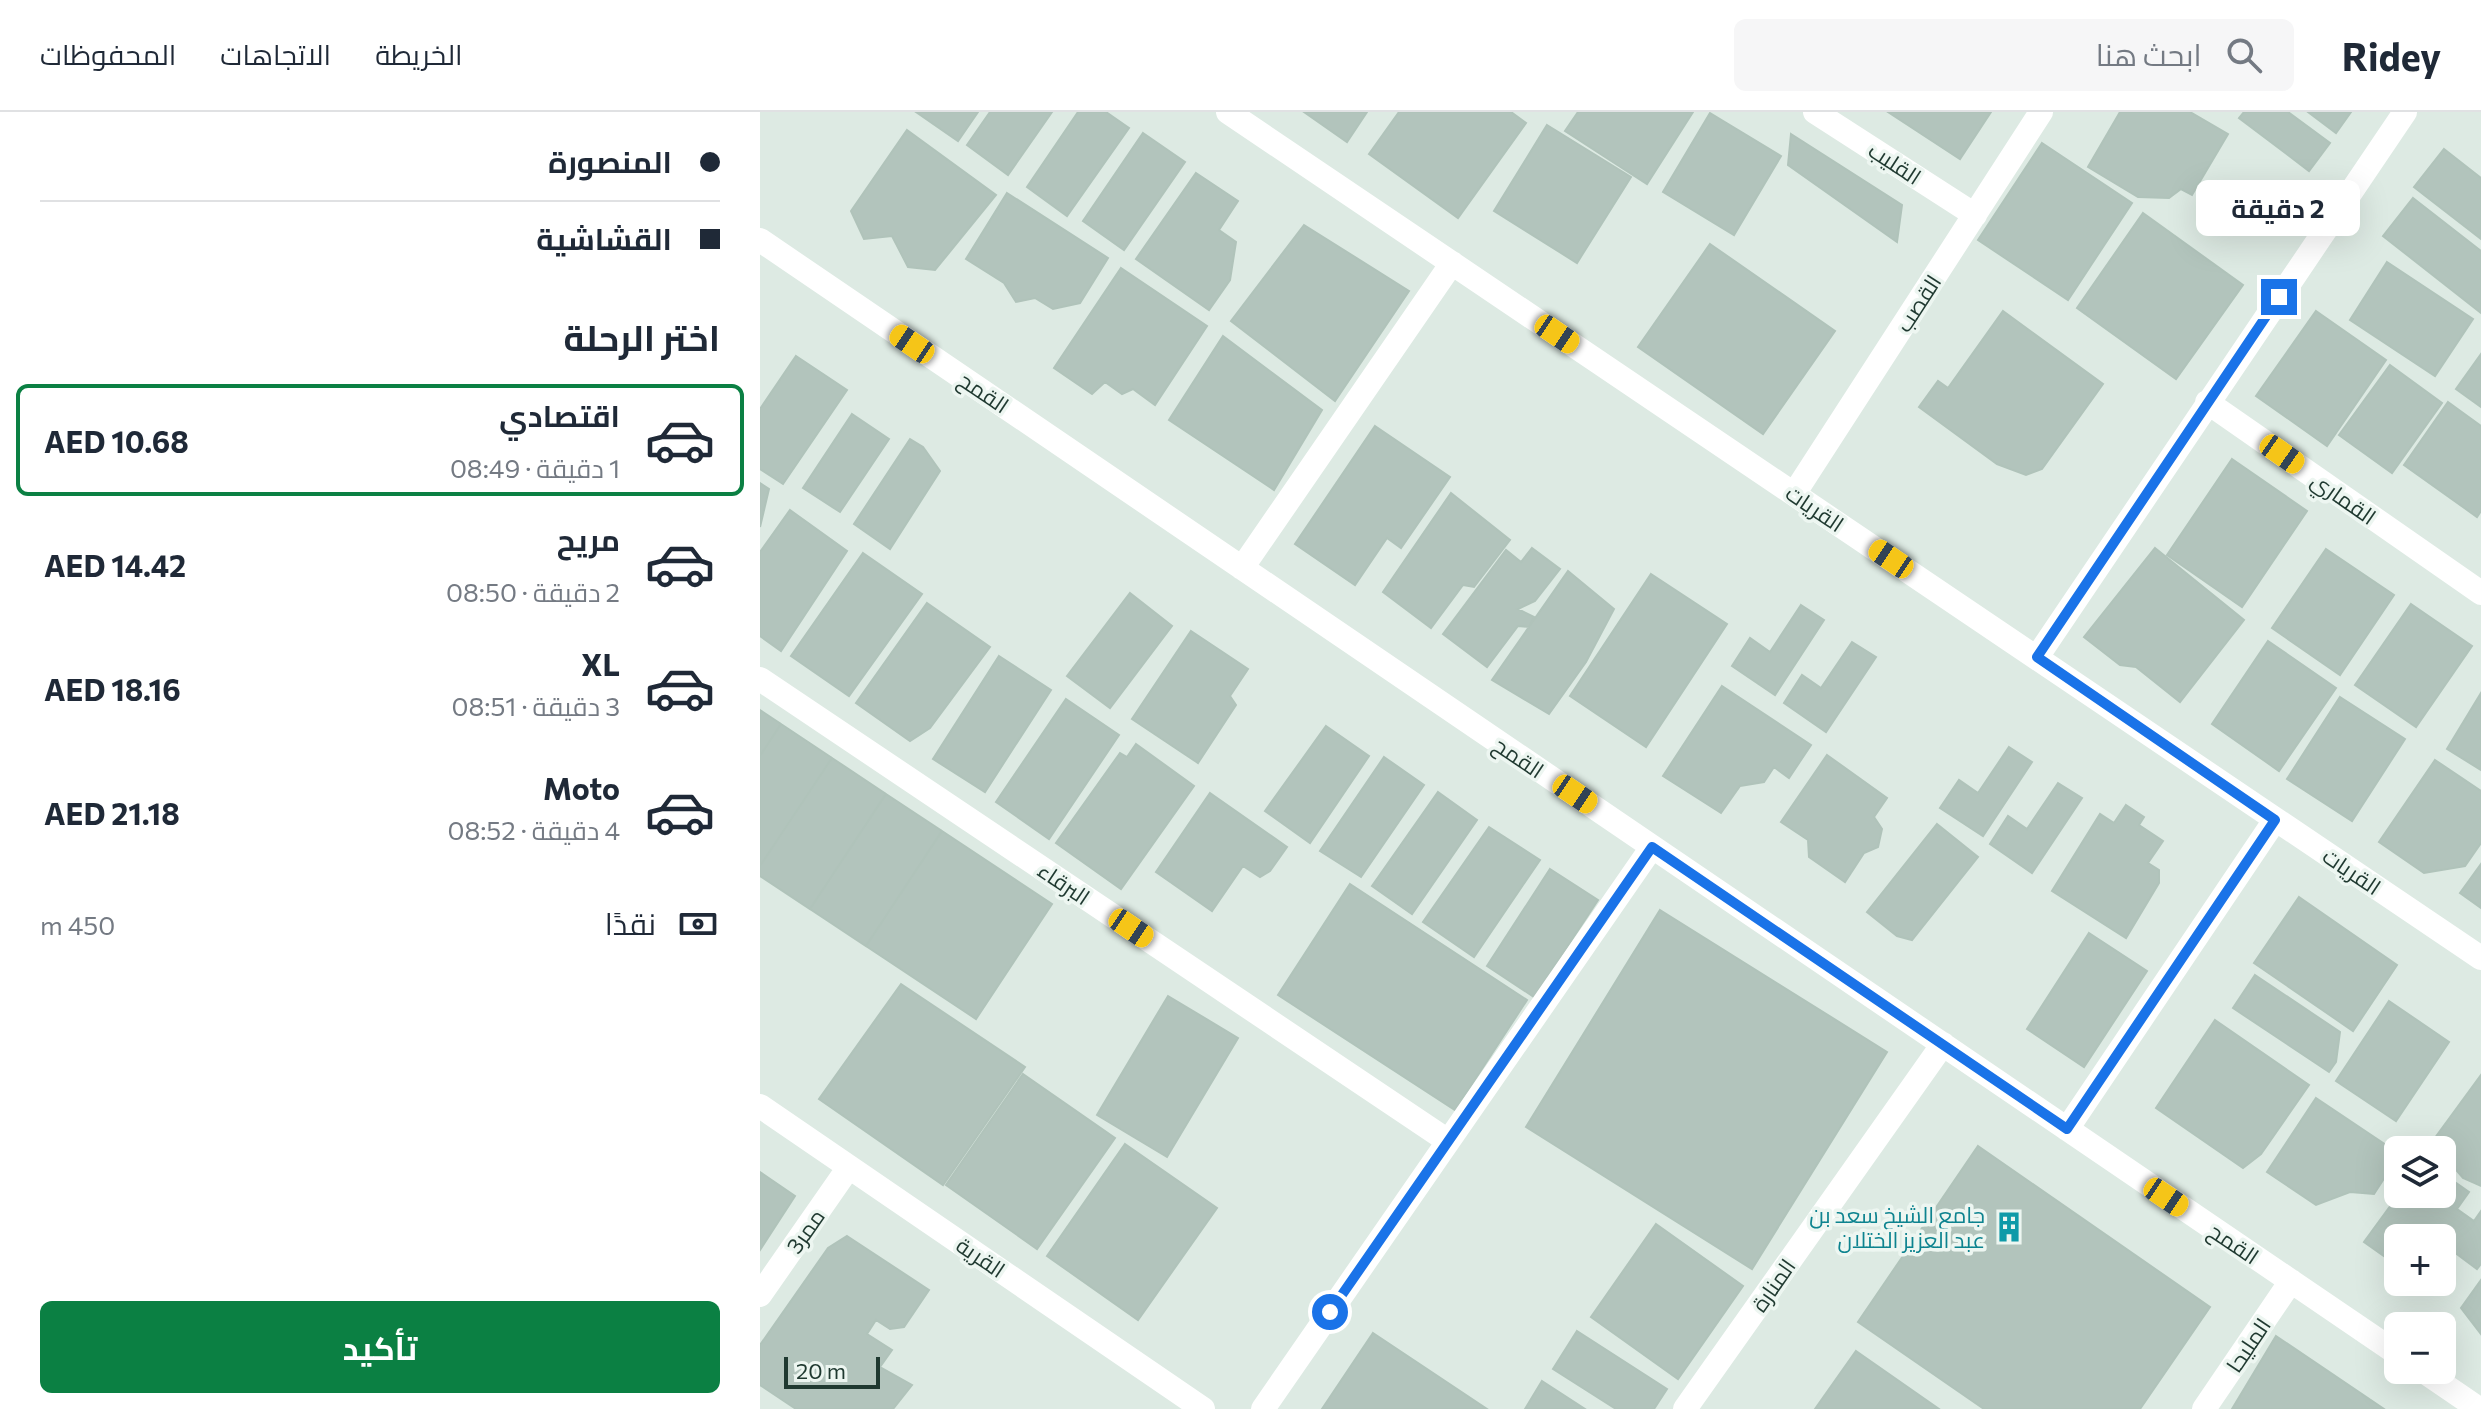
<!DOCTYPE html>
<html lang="ar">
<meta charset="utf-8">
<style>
:root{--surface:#fff;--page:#f6f6f7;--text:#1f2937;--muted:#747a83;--line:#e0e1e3;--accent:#0b8043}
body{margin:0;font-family:Commissioner,Cairo,sans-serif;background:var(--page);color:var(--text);direction:rtl;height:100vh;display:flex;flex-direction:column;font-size:30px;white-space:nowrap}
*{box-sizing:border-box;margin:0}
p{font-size:26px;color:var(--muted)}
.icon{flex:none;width:44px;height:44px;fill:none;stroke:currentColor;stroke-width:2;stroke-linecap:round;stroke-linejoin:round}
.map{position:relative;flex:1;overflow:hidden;direction:ltr}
.details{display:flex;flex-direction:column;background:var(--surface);width:760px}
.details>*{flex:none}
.hud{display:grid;align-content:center;height:176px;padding:0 40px;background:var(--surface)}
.tools{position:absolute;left:1624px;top:1024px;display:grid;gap:16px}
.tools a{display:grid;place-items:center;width:72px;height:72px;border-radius:12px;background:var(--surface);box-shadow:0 8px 32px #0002;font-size:40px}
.scale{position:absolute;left:24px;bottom:20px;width:96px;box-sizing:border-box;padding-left:8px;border:4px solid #1f3930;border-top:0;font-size:22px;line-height:28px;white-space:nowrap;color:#1f3930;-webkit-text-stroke:6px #edf6f1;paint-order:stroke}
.end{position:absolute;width:36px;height:36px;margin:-18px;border:10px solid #1a73e8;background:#fff;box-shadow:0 0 0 4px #fff}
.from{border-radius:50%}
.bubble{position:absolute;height:56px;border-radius:12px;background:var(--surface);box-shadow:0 8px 32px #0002;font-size:26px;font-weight:700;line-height:56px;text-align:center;direction:rtl}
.car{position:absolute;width:24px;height:48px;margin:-24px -12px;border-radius:10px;box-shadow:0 0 6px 2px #0007;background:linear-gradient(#f5c518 24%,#345 0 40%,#f5c518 0 76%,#345 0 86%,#f5c518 0)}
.hud b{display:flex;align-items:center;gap:28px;height:76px;font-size:30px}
.hud b+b{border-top:2px solid var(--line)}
.hud i{width:20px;height:20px;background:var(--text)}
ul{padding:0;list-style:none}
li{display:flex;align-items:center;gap:24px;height:112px;margin:0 16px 12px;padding:0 24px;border:4px solid transparent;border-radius:12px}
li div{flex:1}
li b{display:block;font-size:30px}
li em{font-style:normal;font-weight:700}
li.active{border-color:var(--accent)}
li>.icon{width:72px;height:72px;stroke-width:1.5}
h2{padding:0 40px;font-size:36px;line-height:96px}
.pay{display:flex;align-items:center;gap:20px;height:88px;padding:0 40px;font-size:30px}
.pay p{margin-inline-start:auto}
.button{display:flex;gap:16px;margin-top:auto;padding:16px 40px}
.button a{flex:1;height:92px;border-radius:12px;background:var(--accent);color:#fff;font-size:32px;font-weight:700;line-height:92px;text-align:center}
header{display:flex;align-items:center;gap:48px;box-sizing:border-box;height:112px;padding:0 40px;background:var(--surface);border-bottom:2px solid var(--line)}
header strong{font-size:38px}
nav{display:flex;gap:44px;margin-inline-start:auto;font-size:28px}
.search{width:560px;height:72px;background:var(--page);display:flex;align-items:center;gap:20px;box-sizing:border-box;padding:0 28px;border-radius:12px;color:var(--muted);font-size:30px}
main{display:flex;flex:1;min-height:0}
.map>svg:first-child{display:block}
.building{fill:#b2c4bc;stroke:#b0c3ba;stroke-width:2}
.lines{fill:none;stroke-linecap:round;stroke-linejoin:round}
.minor{stroke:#fff;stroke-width:24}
.route{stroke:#1a73e8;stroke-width:10}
.labels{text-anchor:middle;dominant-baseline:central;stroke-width:7;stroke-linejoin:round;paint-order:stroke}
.street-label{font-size:22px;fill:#1f3930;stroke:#edf6f1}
.culture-label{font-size:22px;fill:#0d838f;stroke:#edf6f1;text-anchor:end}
</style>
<header>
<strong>Ridey</strong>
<div class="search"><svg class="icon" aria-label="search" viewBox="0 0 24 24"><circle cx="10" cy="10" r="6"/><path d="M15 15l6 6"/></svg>ابحث هنا</div>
<nav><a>الخريطة</a><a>الاتجاهات</a><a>المحفوظات</a></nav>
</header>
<main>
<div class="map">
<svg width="1721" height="1297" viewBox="0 0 1721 1297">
<rect width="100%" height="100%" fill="#ddeae3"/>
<path class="building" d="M 156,0 L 218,0 L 198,29 Z
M 230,0 L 292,0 L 248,63 L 207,33 Z
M 318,0 L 346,0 L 369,16 L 307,104 L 267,75 Z
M 544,0 L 607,0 L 587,30 Z
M 639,0 L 751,0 L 766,11 L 698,106 L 609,42 Z
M 818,0 L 933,0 L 887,72 L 805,19 Z
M 1128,0 L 1231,0 L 1200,47 Z
M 1360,0 L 1430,0 L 1468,22 L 1432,83 L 1421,77 L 1409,86 L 1378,85 L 1328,55 Z
M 1484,0 L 1528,0 L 1570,31 L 1549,59 L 1479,6 Z
M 1548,0 L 1591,0 L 1576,21 Z
M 950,1 L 1021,44 L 974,123 L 903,80 Z
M 787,13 L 871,65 L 817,151 L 734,99 Z
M 147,18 L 236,83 L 175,158 L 148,155 L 132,124 L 104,127 L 91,99 Z
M 383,21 L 425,50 L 364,138 L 323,109 Z
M 1031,22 L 1142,93 L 1137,130 L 1028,53 Z
M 1282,31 L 1372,91 L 1308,188 L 1218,128 Z
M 1684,37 L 1721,66 L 1721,127 L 1654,75 Z
M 436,61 L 478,89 L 459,118 L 476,130 L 470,168 L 449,198 L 376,147 Z
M 247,81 L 348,146 L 320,191 L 293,197 L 275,186 L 256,190 L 244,171 L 206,147 Z
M 1653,86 L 1721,139 L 1721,201 L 1623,124 Z
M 1383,101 L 1483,173 L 1416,267 L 1317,196 Z
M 544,113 L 649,179 L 575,289 L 471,209 Z
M 950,132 L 1075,219 L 1003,322 L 878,235 Z
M 1627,150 L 1713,207 L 1675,264 L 1590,208 Z
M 361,156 L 447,214 L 395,293 L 373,277 L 362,282 L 345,270 L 332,282 L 294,256 Z
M 1243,199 L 1343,272 L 1282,357 L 1266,363 L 1237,352 L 1159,295 L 1178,269 L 1188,276 Z
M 1556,199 L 1626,248 L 1567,334 L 1496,284 Z
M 463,224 L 562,298 L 514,378 L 409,308 Z
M 1721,242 L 1721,295 L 1696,277 Z
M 36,244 L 87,278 L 23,372 L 0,357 L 0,297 Z
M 1630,253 L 1682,291 L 1632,361 L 1579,323 Z
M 1688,290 L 1721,314 L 1721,399 L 1717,405 L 1644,353 Z
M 92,302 L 129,327 L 80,400 L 43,376 Z
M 615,314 L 690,365 L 641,436 L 627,426 L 595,473 L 535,432 Z
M 150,327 L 163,335 L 180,359 L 130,437 L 94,412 Z
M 1472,347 L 1547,399 L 1482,495 L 1407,443 Z
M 0,371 L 9,377 L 0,415 Z
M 691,381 L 750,428 L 714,475 L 703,473 L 671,516 L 623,480 Z
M 30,398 L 87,439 L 21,539 L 0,524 L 0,440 Z
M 772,436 L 800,457 L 775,489 L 758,497 L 774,505 L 769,515 L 758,514 L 727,555 L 683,522 L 746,438 L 761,450 Z
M 1395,436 L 1484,508 L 1420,590 L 1376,555 L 1360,553 L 1324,525 Z
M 1566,437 L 1634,483 L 1580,563 L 1512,516 Z
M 103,441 L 162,482 L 89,584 L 31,544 Z
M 808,459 L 854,497 L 826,550 L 789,602 L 732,568 Z
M 891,462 L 967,512 L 886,635 L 810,584 Z
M 370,481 L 412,514 L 350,596 L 307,564 Z
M 167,491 L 230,535 L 170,616 L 150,629 L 96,591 Z
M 1651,492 L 1712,534 L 1656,615 L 1595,573 Z
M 1041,493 L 1064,508 L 1015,583 L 972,554 L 990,526 L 1010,540 Z
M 431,519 L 488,557 L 470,584 L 476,593 L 438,651 L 372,607 Z
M 1508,529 L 1576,576 L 1519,659 L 1452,612 Z
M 1092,530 L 1116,545 L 1066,620 L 1024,591 L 1042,563 L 1061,576 Z
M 239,544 L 291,578 L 225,680 L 173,647 Z
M 962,574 L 1051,633 L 1029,666 L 1014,655 L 1004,670 L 980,674 L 961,701 L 903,664 Z
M 1721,581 L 1721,658 L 1687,637 Z
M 1580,585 L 1645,627 L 1592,709 L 1527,667 Z
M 306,587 L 359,623 L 289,727 L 236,690 Z
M 0,598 L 21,612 L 0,644 Z
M 21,612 L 72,646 L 0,754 L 0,644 Z
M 566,614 L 609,644 L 550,731 L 505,699 Z
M 376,632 L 434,674 L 361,777 L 296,731 L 360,641 L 367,645 Z
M 1249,635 L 1272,650 L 1223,724 L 1180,696 L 1199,668 L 1218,681 Z
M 1067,643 L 1127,686 L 1114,705 L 1122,717 L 1118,735 L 1104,741 L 1085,770 L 1049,745 L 1048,728 L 1021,710 Z
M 624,645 L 664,673 L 601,765 L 560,739 Z
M 72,646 L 126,682 L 50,797 L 0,764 L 0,754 Z
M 1675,648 L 1721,679 L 1721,731 L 1705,754 L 1664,761 L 1619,730 Z
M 1298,671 L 1322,686 L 1272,761 L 1230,732 L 1248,704 L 1267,717 Z
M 678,680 L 717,708 L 652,802 L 612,774 Z
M 450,681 L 527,735 L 510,759 L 500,765 L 483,754 L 452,799 L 396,760 Z
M 126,682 L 182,719 L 106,834 L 50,797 Z
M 1366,693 L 1384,705 L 1379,713 L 1403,729 L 1388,751 L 1399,758 L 1399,771 L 1366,826 L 1292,779 L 1340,702 L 1354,711 Z
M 1177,712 L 1218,745 L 1152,828 L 1137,824 L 1107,800 Z
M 729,715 L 780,748 L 714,845 L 663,810 Z
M 182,719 L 292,792 L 216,907 L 106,834 Z
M 1721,752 L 1721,796 L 1700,781 Z
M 790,757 L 838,788 L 774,885 L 727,854 Z
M 590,772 L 767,888 L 695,998 L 518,883 Z
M 1539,785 L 1637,853 L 1593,919 L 1494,851 Z
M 900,798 L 1127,940 L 992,1157 L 766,1015 Z
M 1329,821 L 1387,859 L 1324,955 L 1267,917 Z
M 1495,863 L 1580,920 L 1576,950 L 1569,960 L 1473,896 Z
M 141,872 L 265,955 L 183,1073 L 59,987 Z
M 408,884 L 478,926 L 407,1045 L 337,1003 Z
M 1629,889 L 1689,930 L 1636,1009 L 1576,969 Z
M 1455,908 L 1549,973 L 1501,1042 L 1483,1056 L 1396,996 Z
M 263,962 L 355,1026 L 277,1137 L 186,1073 Z
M 1721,963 L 1721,1074 L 1703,1066 L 1672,1030 Z
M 1556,986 L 1638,1041 L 1638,1045 L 1614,1082 L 1590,1080 L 1556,1093 L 1507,1060 Z
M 365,1032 L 457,1096 L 378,1208 L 287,1144 Z
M 1218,1034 L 1450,1195 L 1380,1297 L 1224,1297 L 1098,1210 Z
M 0,1060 L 35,1084 L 0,1138 Z
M 1682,1061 L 1709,1080 L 1697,1097 L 1714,1109 L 1721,1099 L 1721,1152 L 1717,1157 L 1690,1137 L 1688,1148 L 1682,1143 L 1682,1126 L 1638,1126 L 1638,1154 L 1604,1130 L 1639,1082 L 1682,1082 Z
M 896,1112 L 983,1174 L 918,1267 L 831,1205 Z
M 87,1124 L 169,1178 L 144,1215 L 130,1217 L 116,1208 L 107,1222 L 132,1238 L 120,1255 L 152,1273 L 133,1297 L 36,1297 L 0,1273 L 0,1233 L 68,1136 Z
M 1721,1168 L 1721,1222 L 1701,1196 Z
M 817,1219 L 907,1277 L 894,1297 L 856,1297 L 793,1257 Z
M 613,1221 L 727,1297 L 562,1297 Z
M 1516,1224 L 1624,1297 L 1472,1297 Z
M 1096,1239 L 1179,1297 L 1055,1297 Z
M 782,1269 L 825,1297 L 765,1297 Z"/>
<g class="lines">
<path class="minor" d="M 468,0 L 1721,846
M 1055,0 L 1215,103
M 0,128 L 1638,1242
M 1447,290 L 1721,481
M 1034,382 L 1281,0
M 482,456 L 692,151
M 1277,545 L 1645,0
M 0,567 L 688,1029
M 0,994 L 443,1297
M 1307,1017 L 1515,708
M 0,1183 L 89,1055
M 1662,1258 L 1719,1297
M 503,1297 L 892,735
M 925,1297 L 1183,932
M 1444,1297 L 1531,1169"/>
</g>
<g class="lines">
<path class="route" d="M 570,1200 L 892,735 L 1307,1017 L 1515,708 L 1277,545 L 1519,185"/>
</g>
<defs>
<g id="building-bare" transform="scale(2.4)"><path d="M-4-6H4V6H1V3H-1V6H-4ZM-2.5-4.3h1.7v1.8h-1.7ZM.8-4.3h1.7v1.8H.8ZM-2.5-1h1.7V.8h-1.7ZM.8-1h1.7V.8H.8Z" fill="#0f9aa8" stroke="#edf6f1" stroke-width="2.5" paint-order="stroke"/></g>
</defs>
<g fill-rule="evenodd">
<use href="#building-bare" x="1249" y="1115"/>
</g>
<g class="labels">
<g class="street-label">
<text transform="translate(1135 51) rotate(33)">القليب</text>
<text transform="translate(1158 191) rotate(-57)">القصب</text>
<text transform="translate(224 280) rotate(34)">القمح</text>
<text transform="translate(1584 386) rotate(35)">القماري</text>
<text transform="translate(1055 396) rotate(34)">القريات</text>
<text transform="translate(759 645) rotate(34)">القمح</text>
<text transform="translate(1592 759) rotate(34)">القريات</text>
<text transform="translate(304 771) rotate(34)">البرقاء</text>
<text transform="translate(45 1119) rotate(-55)">ممر3</text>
<text transform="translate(1474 1131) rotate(34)">القمح</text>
<text transform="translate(221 1145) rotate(34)">القرية</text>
<text transform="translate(1013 1173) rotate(-55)">المنارة</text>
<text transform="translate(1488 1233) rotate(-56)">المليحا</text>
</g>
<g class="culture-label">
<text x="1225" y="1102">جامع الشيخ سعد بن<tspan x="1225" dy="25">عبد العزيز الختلان</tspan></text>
</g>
</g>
</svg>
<div class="tools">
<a><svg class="icon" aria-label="layers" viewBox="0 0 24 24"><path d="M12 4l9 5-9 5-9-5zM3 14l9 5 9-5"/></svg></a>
<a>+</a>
<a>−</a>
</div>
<div class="scale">20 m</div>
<i class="end from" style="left:570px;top:1200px"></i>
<i class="end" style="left:1519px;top:185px"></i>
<div class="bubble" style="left:1436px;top:68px;width:164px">2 دقيقة</div>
<i class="car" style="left:797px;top:222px;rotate:124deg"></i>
<i class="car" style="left:152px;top:232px;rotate:304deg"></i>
<i class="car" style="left:1522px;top:342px;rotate:125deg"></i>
<i class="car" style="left:1131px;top:447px;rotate:304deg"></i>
<i class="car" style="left:815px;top:682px;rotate:124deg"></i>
<i class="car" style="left:371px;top:816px;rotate:124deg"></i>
<i class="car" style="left:1406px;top:1085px;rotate:124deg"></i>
</div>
<section class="details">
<div class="hud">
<b><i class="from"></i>المنصورة</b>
<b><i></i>القشاشية</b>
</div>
<h2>اختر الرحلة</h2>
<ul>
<li class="active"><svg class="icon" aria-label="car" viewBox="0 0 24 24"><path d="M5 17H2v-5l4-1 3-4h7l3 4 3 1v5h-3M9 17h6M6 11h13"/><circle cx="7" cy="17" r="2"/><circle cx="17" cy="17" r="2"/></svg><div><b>اقتصادي</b><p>1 دقيقة · 08:49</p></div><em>AED 10.68</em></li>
<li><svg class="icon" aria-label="car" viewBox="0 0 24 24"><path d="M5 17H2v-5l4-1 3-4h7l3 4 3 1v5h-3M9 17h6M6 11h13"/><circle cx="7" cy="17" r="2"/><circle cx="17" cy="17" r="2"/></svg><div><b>مريح</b><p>2 دقيقة · 08:50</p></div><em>AED 14.42</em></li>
<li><svg class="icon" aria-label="car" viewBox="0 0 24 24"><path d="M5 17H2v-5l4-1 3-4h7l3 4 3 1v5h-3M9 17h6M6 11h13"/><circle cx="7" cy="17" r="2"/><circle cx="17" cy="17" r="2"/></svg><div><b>XL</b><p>3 دقيقة · 08:51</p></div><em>AED 18.16</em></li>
<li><svg class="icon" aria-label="car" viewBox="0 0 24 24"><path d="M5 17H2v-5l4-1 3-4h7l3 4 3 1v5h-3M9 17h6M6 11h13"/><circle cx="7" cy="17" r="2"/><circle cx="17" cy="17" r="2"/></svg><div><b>Moto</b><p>4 دقيقة · 08:52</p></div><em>AED 21.18</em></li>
</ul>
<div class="pay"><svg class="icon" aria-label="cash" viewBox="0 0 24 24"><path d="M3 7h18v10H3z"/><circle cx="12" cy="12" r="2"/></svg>نقدًا<p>450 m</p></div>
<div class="button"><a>تأكيد</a></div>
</section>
</main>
